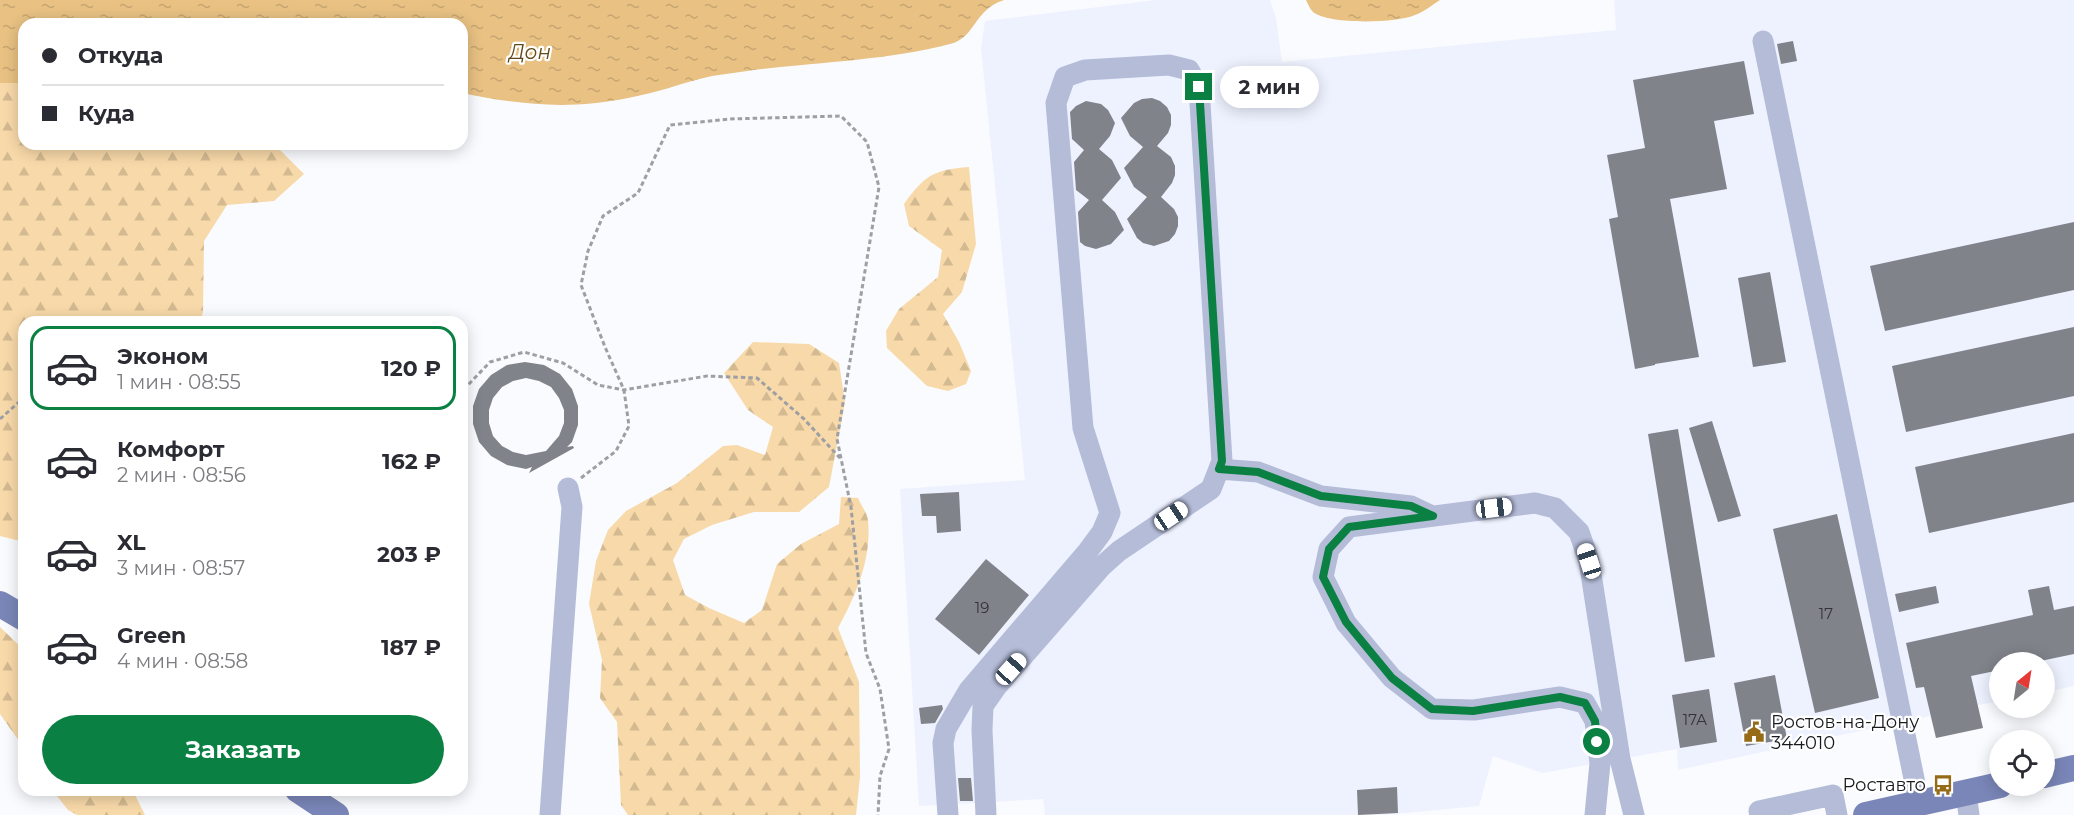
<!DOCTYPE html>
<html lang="ru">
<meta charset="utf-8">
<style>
:root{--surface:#fff;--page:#f7f7f7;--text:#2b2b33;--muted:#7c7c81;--line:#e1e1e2;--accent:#0b8043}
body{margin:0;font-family:Montserrat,sans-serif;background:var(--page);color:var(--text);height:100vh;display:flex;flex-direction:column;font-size:22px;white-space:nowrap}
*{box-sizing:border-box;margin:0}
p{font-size:20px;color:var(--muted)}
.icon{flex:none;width:33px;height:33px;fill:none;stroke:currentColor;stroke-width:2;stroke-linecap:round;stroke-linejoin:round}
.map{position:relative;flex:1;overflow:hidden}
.drawer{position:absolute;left:18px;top:316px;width:450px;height:480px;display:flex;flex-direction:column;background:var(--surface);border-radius:18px;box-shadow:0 3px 15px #0003}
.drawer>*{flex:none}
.hud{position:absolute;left:18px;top:18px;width:450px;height:132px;border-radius:18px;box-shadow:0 3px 15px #0003;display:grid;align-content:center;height:132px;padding:0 24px;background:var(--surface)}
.needle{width:39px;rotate:30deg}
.controls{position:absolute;left:1989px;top:652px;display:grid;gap:12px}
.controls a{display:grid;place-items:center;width:66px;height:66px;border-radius:50%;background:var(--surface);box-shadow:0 3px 15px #0003;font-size:30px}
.end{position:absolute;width:27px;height:27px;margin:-14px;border:8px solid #0b8043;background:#fff;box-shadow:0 0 0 3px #fff}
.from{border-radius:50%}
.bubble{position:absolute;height:42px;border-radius:21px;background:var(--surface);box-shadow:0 3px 15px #0003;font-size:20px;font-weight:700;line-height:42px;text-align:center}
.car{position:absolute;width:18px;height:36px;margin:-18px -9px;border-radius:8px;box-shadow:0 0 4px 2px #0007;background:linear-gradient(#fff 24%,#345 0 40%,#fff 0 76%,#345 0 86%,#fff 0)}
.hud b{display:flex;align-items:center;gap:21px;height:57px;font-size:22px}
.hud b+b{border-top:2px solid var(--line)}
.hud i{width:15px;height:15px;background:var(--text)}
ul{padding:10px 0 0;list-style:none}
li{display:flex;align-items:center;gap:18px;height:84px;margin:0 12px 9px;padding:0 12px;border:3px solid transparent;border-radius:18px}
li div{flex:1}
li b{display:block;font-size:22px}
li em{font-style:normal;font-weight:700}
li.current{border-color:var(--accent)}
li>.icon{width:54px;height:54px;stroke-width:1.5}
.button{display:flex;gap:12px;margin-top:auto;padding:12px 24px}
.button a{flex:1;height:69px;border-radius:36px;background:var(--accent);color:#fff;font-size:24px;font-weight:700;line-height:69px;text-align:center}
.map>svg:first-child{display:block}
.built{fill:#eef2ff}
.forest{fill:url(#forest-firs)}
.water{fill:url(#water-ripples)}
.building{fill:#81838b;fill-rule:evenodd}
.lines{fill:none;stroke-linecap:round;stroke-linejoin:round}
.path{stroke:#9e9fa2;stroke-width:3;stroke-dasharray:4.5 3;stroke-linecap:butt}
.minor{stroke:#b4bcd8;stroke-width:21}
.major{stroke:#7a86b8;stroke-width:26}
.route{stroke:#0b8043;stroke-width:8}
.labels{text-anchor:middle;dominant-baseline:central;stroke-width:4.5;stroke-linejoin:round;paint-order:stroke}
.number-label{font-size:15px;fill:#333438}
.poi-label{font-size:18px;fill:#191a1d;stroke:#fff;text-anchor:start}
.water-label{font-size:20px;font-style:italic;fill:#644a1b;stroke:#fff}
</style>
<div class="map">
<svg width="2074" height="815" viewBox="0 0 2074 815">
<defs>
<pattern id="forest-firs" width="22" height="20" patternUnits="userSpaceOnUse" patternTransform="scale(1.5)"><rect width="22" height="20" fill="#f8d9a9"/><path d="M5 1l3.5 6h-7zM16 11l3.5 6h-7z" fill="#d4ba91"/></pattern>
<pattern id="water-ripples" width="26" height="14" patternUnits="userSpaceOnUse" patternTransform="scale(1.5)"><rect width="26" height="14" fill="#e8c183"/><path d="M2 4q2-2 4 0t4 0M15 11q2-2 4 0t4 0" fill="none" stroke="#c6a571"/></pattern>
</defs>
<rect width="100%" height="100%" fill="#fafbfe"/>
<path class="built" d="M 1155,0 L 1270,0 L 1276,18 L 1282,62 L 1616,30 L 1614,0 L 2074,0 L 2074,686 L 2045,692 L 2044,663 L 2000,663 L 1999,701 L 1974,706 L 1976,727 L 1936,738 L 1930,716 L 1678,770 L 1677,749 L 1542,773 L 1493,756 L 1479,806 L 1384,815 L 1045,815 L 1043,799 L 919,806 L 900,489 L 1025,480 L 981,48 L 985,21 Z"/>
<path class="forest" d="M 0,83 L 24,83 L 24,144 L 274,144 L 304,174 L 274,201 L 227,205 L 204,241 L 203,312 L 200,322 L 24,322 L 24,542 L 0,536 Z
M 969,167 L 976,244 L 962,292 L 943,314 L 959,342 L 971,371 L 966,384 L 948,391 L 927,386 L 887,348 L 886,331 L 899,309 L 938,277 L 942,250 L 909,226 L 904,204 C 925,175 933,170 969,167 Z
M 753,342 L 809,344 L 839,363 L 845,402 L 829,487 L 799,512 L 754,512 L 712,525 L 684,539 L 673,560 L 685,595 L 709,608 L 744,623 L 762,610 L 777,564 L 801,544 L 839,524 L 841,497 L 858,498 C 861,505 867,513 868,520 C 872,558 856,595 838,628 L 859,682 L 860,777 L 856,815 L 628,815 L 621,805 L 617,722 L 600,698 L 602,660 L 589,604 L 596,561 L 608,530 L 626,511 L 677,483 L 723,446 L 737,445 L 765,455 L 773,427 L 748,410 L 724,373 Z
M 0,627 L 24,650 L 24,748 L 0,714 Z
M 53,791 L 133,791 L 145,815 L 77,815 L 68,810 Z"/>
<path class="water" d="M 0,0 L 1004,0 C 973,10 976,38 950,44 C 886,61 813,62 747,71 C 736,73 723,74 712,76 C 684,82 657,93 628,98 C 569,110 520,105 462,93 L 462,24 L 24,24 L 24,83 L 0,83 Z
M 1306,0 L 1440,0 C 1432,5 1424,12 1415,15 C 1397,23 1329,25 1313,12 C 1310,9 1308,4 1306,0 Z"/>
<path class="building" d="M 1793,41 L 1797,61 L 1781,64 L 1777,44 Z
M 1744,61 L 1754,114 L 1714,121 L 1727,189 L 1670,199 L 1699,357 L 1655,364 L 1655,365 L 1635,369 L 1609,219 L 1618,217 L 1607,155 L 1645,148 L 1633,80 Z
M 1152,98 L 1160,101 L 1167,107 L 1171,115 L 1171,125 L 1168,133 L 1157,146 L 1171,157 L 1175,166 L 1175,175 L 1172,183 L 1161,197 L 1174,209 L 1178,217 L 1178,226 L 1175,234 L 1169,241 L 1154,246 L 1143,243 L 1137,238 L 1127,219 L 1147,197 L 1134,187 L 1124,168 L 1143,147 L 1130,136 L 1121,118 L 1134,103 L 1142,99 Z
M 1086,101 L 1101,104 L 1108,110 L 1115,123 L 1110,136 L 1099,149 L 1112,160 L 1121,178 L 1102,200 L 1115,212 L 1124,230 L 1111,244 L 1096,249 L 1085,246 L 1080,242 L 1078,212 L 1089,200 L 1076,190 L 1074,162 L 1084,150 L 1072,139 L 1070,112 L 1076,106 Z
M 2074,222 L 2074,290 L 1885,331 L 1870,266 Z
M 1770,272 L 1786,362 L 1753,367 L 1738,278 Z
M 2074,327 L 2074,396 L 1906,432 L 1892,366 Z
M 525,362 L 544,365 L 560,374 L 572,389 L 578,406 L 578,425 L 572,442 L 567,447 L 573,446 L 574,448 L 529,473 L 532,467 L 526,469 L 507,465 L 491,456 L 479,442 L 473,424 L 473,406 L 479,389 L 491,375 L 507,365 ZM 526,378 L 539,381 L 551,387 L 559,398 L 564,410 L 564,423 L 559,436 L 546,451 L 526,455 L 513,452 L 502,446 L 493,436 L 489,423 L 489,410 L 493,398 L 502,387 L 513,381 Z
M 1712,421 L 1741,516 L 1718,522 L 1689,428 Z
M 1678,429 L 1715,657 L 1685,662 L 1648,434 Z
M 2074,433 L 2074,502 L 1929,533 L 1915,467 Z
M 959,492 L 961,531 L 937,533 L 936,516 L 922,516 L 920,494 Z
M 1837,514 L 1879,698 L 1815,713 L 1773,529 Z
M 986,559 L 1029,595 L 979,655 L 935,619 Z
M 1936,586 L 1939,603 L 1899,612 L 1895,594 Z
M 2049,586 L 2054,610 L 2074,606 L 2074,654 L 2031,663 L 2000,663 L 2000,670 L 1971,676 L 1983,728 L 1936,738 L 1924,687 L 1916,688 L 1906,643 L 2033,615 L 2028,590 Z
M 1775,675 L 1787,739 L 1746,746 L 1734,683 Z
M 1709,689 L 1717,742 L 1680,748 L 1672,695 Z
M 942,705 L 943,709 L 935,723 L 921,724 L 919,708 Z
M 958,778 L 971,778 L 973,801 L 960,801 Z
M 1397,787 L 1398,813 L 1358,815 L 1357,790 Z"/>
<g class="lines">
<path class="path" d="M 462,386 L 467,386 L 490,362 L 524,352 L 563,363 L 598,385 L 624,390 L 707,376 L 757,378 L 804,419 L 840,458
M 0,419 L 19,402 L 24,401
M 581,478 L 616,451 L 629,426 L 624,390 L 605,347 L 581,285 L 588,251 L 603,216 L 638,193 L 670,125 L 729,119 L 841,116 L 867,142 L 879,187 L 837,439 L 851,507 L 866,653 L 880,689 L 889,749 L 880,776 L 878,815"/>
<path class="minor" d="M 1763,41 L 1919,803
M 1219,469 L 1258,472 L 1321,496 L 1411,506 L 1430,515
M 1966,793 L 1969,815
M 550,815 L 572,507 L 568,488
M 948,815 L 943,743 L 946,729 L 969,690 L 1088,551 L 1102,532 L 1110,513 L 1083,428 L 1056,103 L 1065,77 L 1085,70 L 1169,65 L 1189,70 L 1199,87 L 1222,461 L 1211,489 L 1119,551 L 1101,567 L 997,686 L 983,706 L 982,730 L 986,815
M 1595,815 L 1600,763 L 1595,721 L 1585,703 L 1560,697 L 1474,710 L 1432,709 L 1392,678 L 1346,623 L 1323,577 L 1329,549 L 1349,527 L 1535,503 L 1555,508 L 1579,532 L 1589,561 L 1620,759 L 1634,815
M 1760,815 L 1759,811 L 1833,795 L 1837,815"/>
<path class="major" d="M 0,604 L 24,618
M 2044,775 L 2074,768
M 298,790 L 336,815
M 1866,815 L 2000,785"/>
</g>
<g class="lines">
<path class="route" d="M 1199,87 L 1222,461 L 1219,469 L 1258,472 L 1321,496 L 1411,506 L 1433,516 L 1349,527 L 1329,549 L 1323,577 L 1346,622 L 1392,678 L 1432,709 L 1473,711 L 1560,697 L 1585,703 L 1595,721 L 1597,742"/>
</g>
<defs>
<g id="civic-bare" transform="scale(1.62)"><path d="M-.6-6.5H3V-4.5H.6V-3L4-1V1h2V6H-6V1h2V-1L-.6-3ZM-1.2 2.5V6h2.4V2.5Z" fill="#956b17" stroke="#fff" stroke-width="2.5" paint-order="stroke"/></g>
<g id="bus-bare" transform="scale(1.62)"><path d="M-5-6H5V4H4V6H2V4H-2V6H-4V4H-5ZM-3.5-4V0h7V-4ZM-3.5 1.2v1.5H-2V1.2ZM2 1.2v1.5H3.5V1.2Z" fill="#956b17" stroke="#fff" stroke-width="2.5" paint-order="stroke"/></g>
</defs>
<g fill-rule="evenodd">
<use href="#civic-bare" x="1754" y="732"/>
<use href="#bus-bare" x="1943" y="785"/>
</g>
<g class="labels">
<g class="number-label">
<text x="982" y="607">19</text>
<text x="1826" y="613">17</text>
<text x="1695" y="719">17А</text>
</g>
<g class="poi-label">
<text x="1771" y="722">Ростов-на-Дону<tspan x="1771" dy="21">344010</tspan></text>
<text x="1926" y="785" text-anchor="end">Роставто</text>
</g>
<g class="water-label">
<text x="530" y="52">Дон</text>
</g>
</g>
</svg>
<div class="controls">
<a><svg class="needle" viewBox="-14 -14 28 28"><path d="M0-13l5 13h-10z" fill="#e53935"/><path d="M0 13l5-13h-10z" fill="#7c7c81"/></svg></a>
<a><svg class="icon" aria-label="locate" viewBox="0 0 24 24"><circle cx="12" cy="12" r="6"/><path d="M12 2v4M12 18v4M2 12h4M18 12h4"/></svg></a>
</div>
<i class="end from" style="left:1597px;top:742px"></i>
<i class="end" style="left:1199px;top:87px"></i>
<div class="bubble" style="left:1220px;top:66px;width:99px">2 мин</div>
<i class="car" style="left:1494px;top:508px;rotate:83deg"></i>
<i class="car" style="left:1171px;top:516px;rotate:56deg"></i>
<i class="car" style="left:1589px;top:561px;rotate:342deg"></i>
<i class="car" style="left:1011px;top:669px;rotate:42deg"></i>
<div class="hud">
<b><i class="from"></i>Откуда</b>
<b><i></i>Куда</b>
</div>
<section class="drawer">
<ul>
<li class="current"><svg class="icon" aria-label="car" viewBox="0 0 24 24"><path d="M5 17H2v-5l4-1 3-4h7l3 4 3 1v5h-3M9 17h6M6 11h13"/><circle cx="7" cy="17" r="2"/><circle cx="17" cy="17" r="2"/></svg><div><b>Эконом</b><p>1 мин · 08:55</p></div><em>120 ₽</em></li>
<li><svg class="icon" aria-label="car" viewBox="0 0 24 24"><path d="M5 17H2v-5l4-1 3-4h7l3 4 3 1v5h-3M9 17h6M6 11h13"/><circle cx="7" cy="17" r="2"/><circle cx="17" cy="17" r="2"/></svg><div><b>Комфорт</b><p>2 мин · 08:56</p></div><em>162 ₽</em></li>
<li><svg class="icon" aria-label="car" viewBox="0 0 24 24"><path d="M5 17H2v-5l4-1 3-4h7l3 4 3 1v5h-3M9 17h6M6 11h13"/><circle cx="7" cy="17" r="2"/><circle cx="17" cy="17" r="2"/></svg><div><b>XL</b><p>3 мин · 08:57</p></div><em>203 ₽</em></li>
<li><svg class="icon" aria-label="car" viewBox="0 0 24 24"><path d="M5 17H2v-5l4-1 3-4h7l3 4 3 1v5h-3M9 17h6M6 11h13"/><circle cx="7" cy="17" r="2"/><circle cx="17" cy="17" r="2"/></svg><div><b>Green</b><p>4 мин · 08:58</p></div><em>187 ₽</em></li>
</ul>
<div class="button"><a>Заказать</a></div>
</section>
</div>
